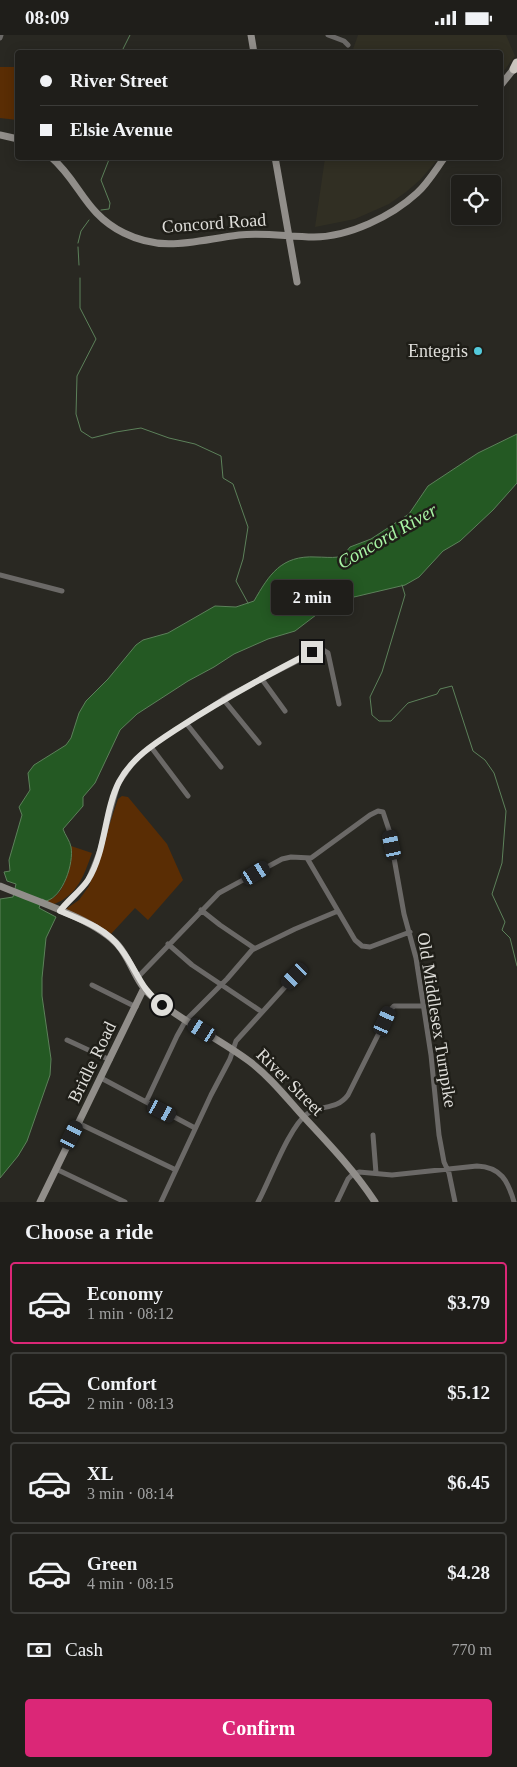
<!DOCTYPE html>
<meta charset="utf-8">
<style>
:root{--surface:#1f1e1a;--page:#272723;--text:#f1f3f6;--muted:#a1a2a2;--line:#3c3c39;--accent:#db2777}
body{margin:0;font-family:Georgia,serif;background:var(--page);color:var(--text);height:100vh;display:flex;flex-direction:column;font-size:19px;white-space:nowrap}
*{box-sizing:border-box;margin:0}
p{font-size:16px;color:var(--muted)}
.icon{flex:none;width:28px;height:28px;fill:none;stroke:currentColor;stroke-width:2;stroke-linecap:round;stroke-linejoin:round}
.map{position:relative;height:1167px;overflow:hidden}
.sheet{display:flex;flex-direction:column;background:var(--surface);flex:1}
.sheet>*{flex:none}
.hud{position:absolute;left:15px;top:15px;width:488px;height:110px;border-radius:5px;box-shadow:0 2px 12px #0003,0 0 0 1px var(--line);display:grid;align-content:center;height:110px;padding:0 25px;background:var(--surface)}
.fabs{position:absolute;left:451px;top:140px;display:grid;gap:10px}
.fabs a{display:grid;place-items:center;width:50px;height:50px;border-radius:5px;background:var(--surface);box-shadow:0 2px 12px #0003,0 0 0 1px var(--line);font-size:25px}
.end{position:absolute;width:22px;height:22px;margin:-11px;border:6px solid #dfdeda;background:#111;box-shadow:0 0 0 2px #111}
.from{border-radius:50%}
.bubble{position:absolute;height:35px;border-radius:5px;background:var(--surface);box-shadow:0 2px 12px #0003,0 0 0 1px var(--line);font-size:16px;font-weight:800;line-height:35px;text-align:center}
.car{position:absolute;width:15px;height:30px;margin:-15px -8px;border-radius:6px;box-shadow:0 0 4px 1px #0007;background:linear-gradient(#222 24%,#8ab4d8 0 40%,#222 0 76%,#8ab4d8 0 86%,#222 0)}
.hud b{display:flex;align-items:center;gap:18px;height:48px;font-size:19px}
.hud b+b{border-top:1px solid var(--line)}
.hud i{width:12px;height:12px;background:var(--text)}
ul{padding:0;list-style:none}
li{display:flex;align-items:center;gap:15px;height:82px;margin:0 10px 8px;padding:0 15px;border:2px solid var(--line);border-radius:5px}
li div{flex:1}
li b{display:block;font-size:19px}
li em{font-style:normal;font-weight:800}
li.current{border-color:var(--accent)}
li>.icon{width:45px;height:45px;stroke-width:1.5}
h2{padding:0 25px;font-size:22px;line-height:60px}
.pay{display:flex;align-items:center;gap:12px;height:55px;padding:0 25px;font-size:19px}
.pay p{margin-inline-start:auto}
.primary-button{display:flex;gap:10px;margin-top:auto;padding:10px 25px}
.primary-button a{flex:1;height:58px;border-radius:5px;background:var(--accent);color:#fff;font-size:20px;font-weight:800;line-height:58px;text-align:center}
.status{display:flex;justify-content:space-between;align-items:center;height:35px;padding:0 25px;background:var(--surface);direction:ltr}
.status svg{height:14px;fill:currentColor}
.map>svg:first-child{display:block}
.built{fill:#312f23}
.green{fill:#5a2d04}
.water{fill:#245923;stroke:#5c815a}
.lines{fill:none;stroke-linecap:round;stroke-linejoin:round}
.stream{stroke:#5c815a;stroke-width:1}
.street{stroke:#6b6967;stroke-width:5}
.secondary{stroke:#918e8a;stroke-width:7}
.highway{stroke:#cac5be;stroke-width:9}
.route{stroke:#dfdeda;stroke-width:6}
.poi-dot{fill:#53cadc;stroke:#1f1e18;stroke-width:2}
.labels{text-anchor:middle;dominant-baseline:central;stroke-width:5;stroke-linejoin:round;paint-order:stroke}
.street-label{font-size:18px;fill:#dfdeda;stroke:#1f1e18}
.poi-label{font-size:18px;fill:#dfdeda;stroke:#1f1e18;text-anchor:end}
.water-label{font-size:19px;font-style:italic;fill:#a8f4a4;stroke:#1f1e18}
</style>
<div class="status"><b>08:09</b><svg viewBox="0 0 49 12"><path d="M0 12V9h3v3zM5 12V6h3v6zM10 12V3h3v9zM15 12V0h3v12zM26 1h20v11H26zM47 4h2v5h-2z"/></svg></div>
<div class="map">
<svg width="517" height="1167" viewBox="0 0 517 1167">
<rect width="100%" height="100%" fill="#292822"/>
<path class="built" d="M 358,0 L 506,0 L 515,21 L 500,41 L 500,18 L 352,17 Z
M 325,123 L 325,122 L 439,123 L 420,145 L 406,157 L 389,169 L 355,184 L 315,192 Z"/>
<path class="green" d="M 0,32 L 17,32 L 17,85 L 0,83 Z
M 122,761 L 128,762 L 167,809 L 183,845 L 148,885 L 135,873 L 110,900 L 66,874 L 79,865 L 89,851 L 118,764 Z
M 71,811 L 92,818 C 84,840 78,860 54,869 L 46,866 C 68,860 69,830 71,811 Z"/>
<path class="water" d="M 517,399 L 517,448 L 493,475 L 460,506 L 443,516 L 419,542 L 405,550 L 354,562 L 350,554 L 346,555 L 346,567 L 343,573 L 316,580 L 295,596 L 268,604 L 234,619 L 214,632 L 188,646 L 137,679 L 120,695 L 95,748 L 83,762 L 83,771 L 63,794 C 65,800 70,806 71,812 C 74,828 63,862 46,866 L 42,864 L 39,873 L 56,882 L 46,903 L 42,943 L 42,961 L 51,1024 L 50,1040 L 27,1106 L 18,1121 L 0,1143 L 0,864 L 13,862 L 16,849 L 7,846 L 4,837 L 10,836 L 9,825 L 22,780 L 19,772 L 30,755 L 28,738 L 34,730 L 66,710 L 71,703 L 79,678 L 86,666 L 108,644 L 136,610 L 143,605 L 168,598 L 215,571 L 236,572 L 254,566 C 269,540 281,520 316,522 C 324,522 330,523 339,522 L 341,532 L 345,531 L 346,517 L 350,512 L 371,504 L 409,479 L 428,451 L 478,418 Z"/>
<g class="lines">
<path class="stream" d="M 121,18 L 130,0
M 101,175 L 109,174 L 110,168 L 101,145 L 110,122
M 78,208 L 81,196 L 89,185
M 78,212 L 79,230
M 80,243 L 80,273 L 96,304 L 77,341 L 76,379 L 81,396 L 92,403 L 116,397 L 141,393 L 169,403 L 195,409 L 221,421 L 223,443 L 233,449 L 248,492 L 243,524 L 236,546 L 248,568
M 402,550 L 405,560 L 382,637 L 370,662 L 372,680 L 379,686 L 391,686 L 408,668 L 437,659 L 440,654 L 452,651 L 473,716 L 485,725 L 494,738 L 506,776 L 502,828 L 492,859 L 505,887 L 502,895 L 510,903 L 517,931"/>
<path class="street" d="M 328,0 L 344,6 L 348,10
M 0,3 L 1,0
M 0,540 L 62,556
M 261,643 L 285,676
M 223,664 L 259,708
M 186,688 L 221,732
M 151,712 L 188,761
M 307,823 L 355,905 L 362,911 L 370,912 L 410,897
M 201,875 L 220,890 L 254,913
M 60,876 L 88,845 L 100,815 L 118,749 L 132,729 L 140,720 L 166,701 L 228,661 L 317,616 L 323,615 L 328,618 L 339,669
M 168,909 L 192,930 L 262,977
M 137,943 L 219,858 L 282,824 L 291,822 L 311,823 L 370,780 L 378,776 L 383,777 L 389,795 L 404,879 L 416,923 L 431,1020 L 439,1100 L 444,1127 L 449,1138 L 455,1167
M 92,950 L 136,972
M 67,1005 L 110,1025
M 101,1043 L 195,1093
M 146,1067 L 177,1001 L 186,985 L 227,944 L 252,915 L 295,894 L 338,876
M 78,1088 L 176,1135
M 373,1100 L 376,1138
M 56,1134 L 125,1167
M 161,1167 L 211,1060 L 230,1024 L 236,1006 L 295,941
M 258,1167 C 270,1145 289,1092 307,1079 C 321,1069 336,1076 348,1060 L 391,974 L 394,971 L 423,971
M 337,1167 L 348,1144 L 353,1139 L 359,1137 L 392,1140 L 477,1131 C 501,1132 508,1146 514,1167"/>
<path class="secondary" d="M 251,0 L 254,18
M 500,51 L 517,30
M 0,100 L 18,104
M 51,122 C 80,147 85,179 124,198 C 164,218 197,205 239,200 C 264,197 289,202 314,202 C 349,202 392,181 417,158 C 428,148 436,134 445,122
M 275,122 L 297,247
M 0,851 C 33,865 95,884 118,910 C 132,926 136,950 154,963 C 183,987 218,1003 249,1026 C 269,1041 285,1061 302,1080 C 328,1108 354,1135 375,1167
M 40,1167 L 144,953"/>
<path class="highway" d="M 514,34 L 517,28"/>
</g>
<g class="lines">
<path class="route" d="M 162,970 C 140,954 137,935 121,914 C 107,894 82,885 60,876 C 68,865 81,856 88,845 C 106,816 104,776 119,747 C 132,722 157,707 180,692 C 223,664 267,640 312,617"/>
</g>
<circle class="poi-dot" cx="478" cy="316" r="5"/>
<g class="labels">
<g class="street-label">
<text transform="translate(214 188) rotate(-4)">Concord Road</text>
<text transform="translate(437 985) rotate(81)">Old Middlesex Turnpike</text>
<text transform="translate(92 1027) rotate(-64)">Bridle Road</text>
<text transform="translate(290 1047) rotate(45)">River Street</text>
</g>
<g class="poi-label">
<text x="468" y="316">Entegris</text>
</g>
<g class="water-label">
<text transform="translate(387 501) rotate(-30)">Concord River</text>
</g>
</g>
</svg>
<div class="fabs">
<a><svg class="icon" aria-label="locate" viewBox="0 0 24 24"><circle cx="12" cy="12" r="6"/><path d="M12 2v4M12 18v4M2 12h4M18 12h4"/></svg></a>
</div>
<i class="end from" style="left:162px;top:970px"></i>
<i class="end" style="left:312px;top:617px"></i>
<div class="bubble" style="left:271px;top:545px;width:82px">2 min</div>
<i class="car" style="left:392px;top:810px;rotate:348deg"></i>
<i class="car" style="left:256px;top:838px;rotate:59deg"></i>
<i class="car" style="left:295px;top:941px;rotate:224deg"></i>
<i class="car" style="left:385px;top:986px;rotate:24deg"></i>
<i class="car" style="left:202px;top:995px;rotate:303deg"></i>
<i class="car" style="left:162px;top:1076px;rotate:118deg"></i>
<i class="car" style="left:72px;top:1100px;rotate:27deg"></i>
<div class="hud">
<b><i class="from"></i>River Street</b>
<b><i></i>Elsie Avenue</b>
</div>
</div>
<section class="sheet">
<h2>Choose a ride</h2>
<ul>
<li class="current"><svg class="icon" aria-label="car" viewBox="0 0 24 24"><path d="M5 17H2v-5l4-1 3-4h7l3 4 3 1v5h-3M9 17h6M6 11h13"/><circle cx="7" cy="17" r="2"/><circle cx="17" cy="17" r="2"/></svg><div><b>Economy</b><p>1 min · 08:12</p></div><em>$3.79</em></li>
<li><svg class="icon" aria-label="car" viewBox="0 0 24 24"><path d="M5 17H2v-5l4-1 3-4h7l3 4 3 1v5h-3M9 17h6M6 11h13"/><circle cx="7" cy="17" r="2"/><circle cx="17" cy="17" r="2"/></svg><div><b>Comfort</b><p>2 min · 08:13</p></div><em>$5.12</em></li>
<li><svg class="icon" aria-label="car" viewBox="0 0 24 24"><path d="M5 17H2v-5l4-1 3-4h7l3 4 3 1v5h-3M9 17h6M6 11h13"/><circle cx="7" cy="17" r="2"/><circle cx="17" cy="17" r="2"/></svg><div><b>XL</b><p>3 min · 08:14</p></div><em>$6.45</em></li>
<li><svg class="icon" aria-label="car" viewBox="0 0 24 24"><path d="M5 17H2v-5l4-1 3-4h7l3 4 3 1v5h-3M9 17h6M6 11h13"/><circle cx="7" cy="17" r="2"/><circle cx="17" cy="17" r="2"/></svg><div><b>Green</b><p>4 min · 08:15</p></div><em>$4.28</em></li>
</ul>
<div class="pay"><svg class="icon" aria-label="cash" viewBox="0 0 24 24"><path d="M3 7h18v10H3z"/><circle cx="12" cy="12" r="2"/></svg>Cash<p>770 m</p></div>
<div class="primary-button"><a>Confirm</a></div>
</section>
